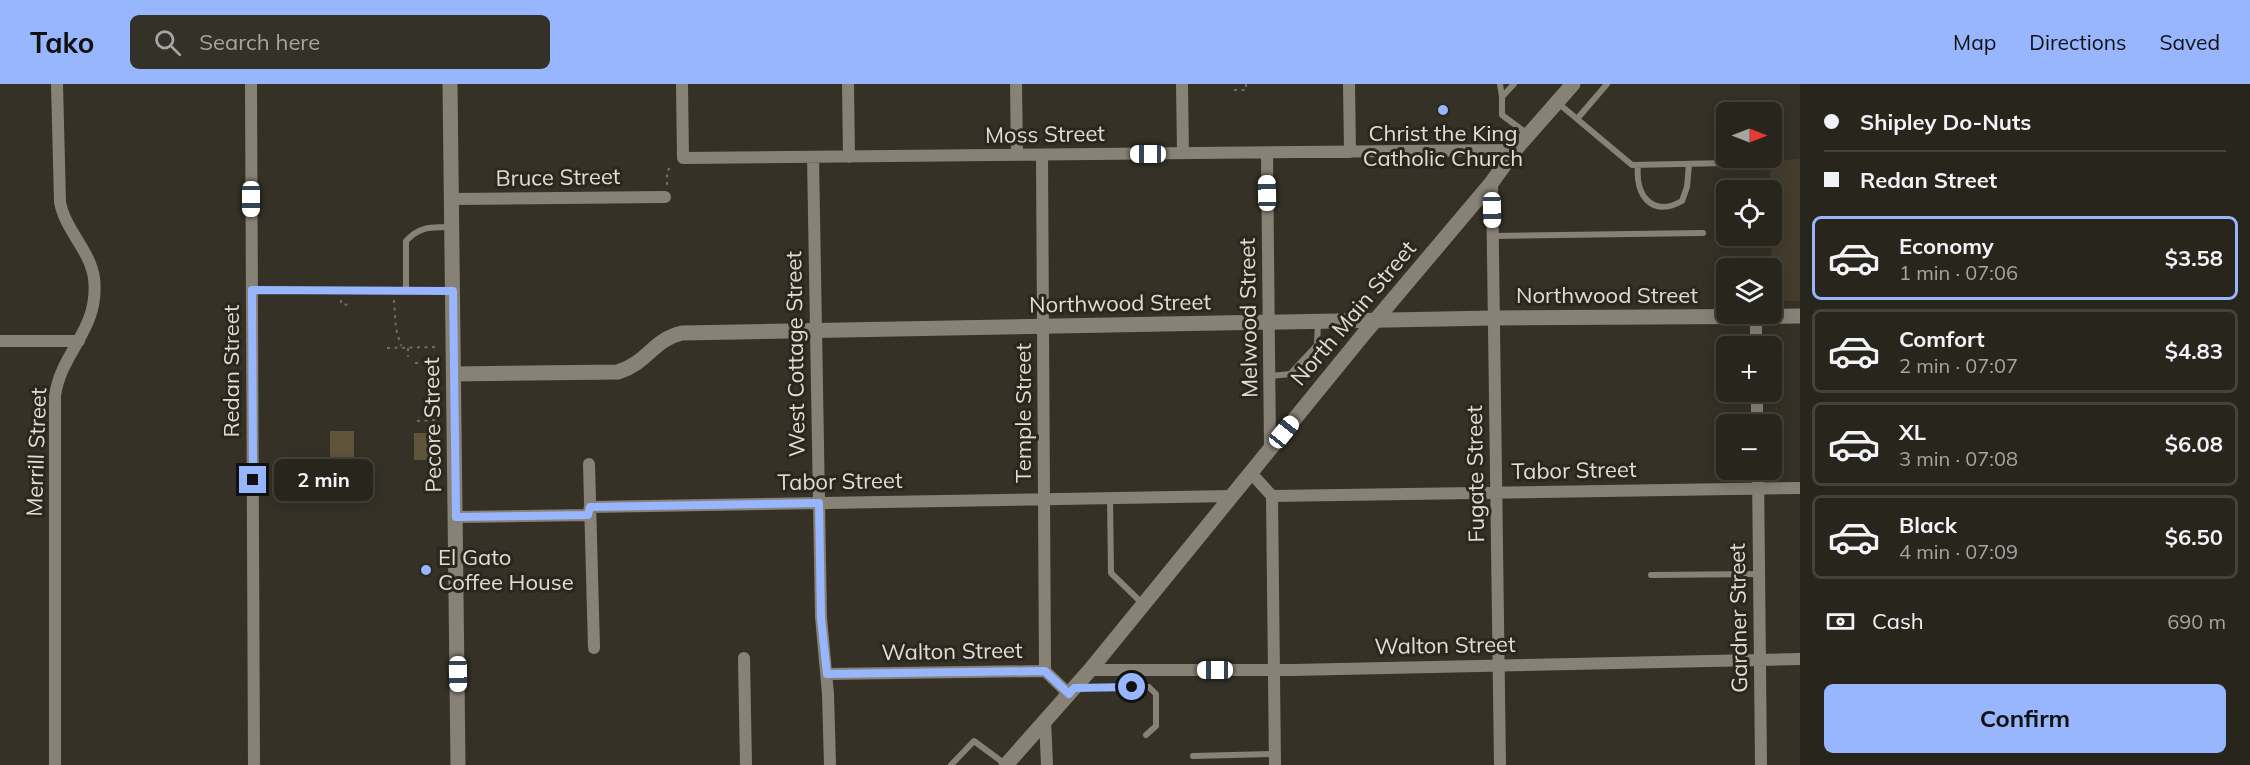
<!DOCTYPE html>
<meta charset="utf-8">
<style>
:root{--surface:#28251c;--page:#343129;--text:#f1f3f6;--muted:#a5a5a3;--line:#44423b;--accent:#97b6fd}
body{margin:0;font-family:Mulish,sans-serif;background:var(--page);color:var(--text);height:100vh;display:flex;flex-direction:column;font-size:22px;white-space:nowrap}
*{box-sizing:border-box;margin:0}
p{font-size:20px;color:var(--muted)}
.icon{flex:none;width:33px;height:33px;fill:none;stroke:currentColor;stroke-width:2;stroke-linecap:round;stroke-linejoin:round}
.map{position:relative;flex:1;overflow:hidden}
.sheet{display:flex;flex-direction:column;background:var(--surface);width:450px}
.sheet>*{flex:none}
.guide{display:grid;align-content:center;height:132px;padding:0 24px;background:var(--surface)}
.needle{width:39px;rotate:90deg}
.fabs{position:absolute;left:1716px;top:18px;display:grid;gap:12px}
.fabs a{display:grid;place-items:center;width:66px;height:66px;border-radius:9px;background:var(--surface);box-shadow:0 3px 15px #0003,0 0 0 2px var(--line);font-size:30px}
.end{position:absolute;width:27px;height:27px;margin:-14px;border:8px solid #97b6fd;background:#111;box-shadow:0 0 0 3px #111}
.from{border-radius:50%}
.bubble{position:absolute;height:42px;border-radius:9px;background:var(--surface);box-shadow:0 3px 15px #0003,0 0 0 2px var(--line);font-size:20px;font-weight:700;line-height:42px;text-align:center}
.car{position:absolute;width:18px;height:36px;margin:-18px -9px;border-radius:8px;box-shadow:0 0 4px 2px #0007;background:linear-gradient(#fff 24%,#345 0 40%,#fff 0 76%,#345 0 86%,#fff 0)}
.guide b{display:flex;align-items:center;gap:21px;height:57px;font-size:22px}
.guide b+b{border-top:2px solid var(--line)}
.guide i{width:15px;height:15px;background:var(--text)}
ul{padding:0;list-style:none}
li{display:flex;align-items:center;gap:18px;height:84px;margin:0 12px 9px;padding:0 12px;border:3px solid var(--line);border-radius:9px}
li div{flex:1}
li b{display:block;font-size:22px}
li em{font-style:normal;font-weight:700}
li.on{border-color:var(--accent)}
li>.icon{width:54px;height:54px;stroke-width:1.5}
.pay{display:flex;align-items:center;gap:15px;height:66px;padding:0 24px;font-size:22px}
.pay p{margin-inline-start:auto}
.cta{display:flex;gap:12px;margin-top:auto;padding:12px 24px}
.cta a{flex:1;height:69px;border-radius:9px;background:var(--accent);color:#111;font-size:24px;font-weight:700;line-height:69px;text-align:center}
header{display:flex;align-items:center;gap:36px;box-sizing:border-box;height:84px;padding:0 30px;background:var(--accent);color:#111}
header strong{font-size:28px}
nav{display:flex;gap:33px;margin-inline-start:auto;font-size:21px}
.search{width:420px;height:54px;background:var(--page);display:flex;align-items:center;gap:15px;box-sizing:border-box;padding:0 21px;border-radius:9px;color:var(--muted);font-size:22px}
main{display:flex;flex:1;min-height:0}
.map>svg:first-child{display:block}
.built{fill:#443d2d}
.green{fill:#60543b}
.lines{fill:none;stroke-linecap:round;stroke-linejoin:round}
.path{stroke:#716d64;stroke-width:2;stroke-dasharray:3 4.5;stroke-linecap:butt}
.service{stroke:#888276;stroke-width:6}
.minor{stroke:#888276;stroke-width:12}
.tertiary{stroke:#888276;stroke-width:15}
.secondary{stroke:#888276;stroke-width:15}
.route{stroke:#97b6fd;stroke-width:8}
.poi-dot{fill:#97b6fd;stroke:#2b271d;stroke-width:2}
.labels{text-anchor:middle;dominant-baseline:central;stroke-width:6;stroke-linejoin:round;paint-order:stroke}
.poi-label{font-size:22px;fill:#e0ddd7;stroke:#2b271d}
.street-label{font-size:22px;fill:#e0ddd7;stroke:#2b271d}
</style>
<header>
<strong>Tako</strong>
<div class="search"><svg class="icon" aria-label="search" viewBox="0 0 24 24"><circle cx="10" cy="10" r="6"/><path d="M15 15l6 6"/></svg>Search here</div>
<nav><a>Map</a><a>Directions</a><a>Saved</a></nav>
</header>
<main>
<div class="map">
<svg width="1800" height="681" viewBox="0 0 1800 681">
<rect width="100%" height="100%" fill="#353126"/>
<path class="built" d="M 1800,75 L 1800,217 L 1772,217 L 1770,77 Z"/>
<path class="green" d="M 330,347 L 354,347 L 354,378 L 330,378 Z
M 414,349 L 433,349 L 433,376 L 414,376 Z"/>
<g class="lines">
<path class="path" d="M 1234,6 L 1246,6 L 1246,0
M 667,101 L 667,87 L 672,82
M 341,216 L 341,220 L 350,221
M 394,216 L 396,245 L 401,262
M 387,264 L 436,263
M 408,264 L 408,273
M 415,279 L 436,279
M 417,337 L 437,336"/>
<path class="service" d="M 1500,0 L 1502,13
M 1514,0 L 1502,13 L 1502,31 L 1529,51
M 1558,19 L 1632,81 L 1727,79
M 1577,35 L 1607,0
M 1638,82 C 1635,111 1652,134 1682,117 L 1687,103 L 1689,80
M 1493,152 L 1703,149
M 252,206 L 452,207
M 406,207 L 406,157 C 420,142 432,143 451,143
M 1269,292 L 1290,290 L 1317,261 L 1318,238
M 1110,414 L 1111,489 L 1143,520
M 1651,491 L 1759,490
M 1076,604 L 1149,603 L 1156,610 L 1156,642 L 1146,651
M 1193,672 L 1274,670
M 951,681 L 974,657 L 1005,680"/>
<path class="minor" d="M 251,0 L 254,681
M 682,0 L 683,74 L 1515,66
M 848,0 L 849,73
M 1016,0 L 1017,71
M 1182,0 L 1183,69
M 1349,0 L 1350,68
M 1267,69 L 1270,364
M 1042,71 L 1045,587
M 813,73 L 821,533 L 828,610 L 830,681
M 1492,98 L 1500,681
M 451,115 L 665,113
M 1756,233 L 1756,262
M 0,257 L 79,257
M 1757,308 L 1757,340
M 589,380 L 594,564
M 1758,386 L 1761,681
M 1251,389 L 1272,412 L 1800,404
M 1272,412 L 1275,681
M 456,433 L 588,431 L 590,423 L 1232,412
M 744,574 L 746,681
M 1090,586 L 1293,586 L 1800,575
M 827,590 L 1045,587 L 1069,610
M 1045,636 L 1047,681
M 55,681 L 55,312 C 61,267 100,246 94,194 C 90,166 65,146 60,118 L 57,0"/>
<path class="tertiary" d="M 450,0 L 458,681
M 454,290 L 618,288 C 649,278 652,256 682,249 L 1494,234 L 1800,232"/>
<path class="secondary" d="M 1006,681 L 1090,586 L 1363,251 L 1492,98 L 1515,66 L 1573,0"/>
</g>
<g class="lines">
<path class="route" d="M 253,396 L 252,206 L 453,207 L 456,433 L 588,431 L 590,423 L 819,419 L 821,534 L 827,590 L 1045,587 L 1069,610 L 1074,604 L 1132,603"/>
</g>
<g class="poi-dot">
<circle cx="1443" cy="26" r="6"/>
<circle cx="426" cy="486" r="6"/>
</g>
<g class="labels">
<g class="poi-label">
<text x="1443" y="49">Christ the King<tspan x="1443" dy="25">Catholic Church</tspan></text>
<text x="438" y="473" text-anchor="start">El Gato<tspan x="438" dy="25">Coffee House</tspan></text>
</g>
<g class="street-label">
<text transform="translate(1045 50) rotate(-1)">Moss Street</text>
<text transform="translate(558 93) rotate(-1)">Bruce Street</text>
<text x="1607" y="211">Northwood Street</text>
<text transform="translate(1120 219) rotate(-1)">Northwood Street</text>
<text transform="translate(1353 229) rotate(-50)">North Main Street</text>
<text transform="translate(1248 234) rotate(-91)">Melwood Street</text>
<text transform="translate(795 270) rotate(-91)">West Cottage Street</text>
<text transform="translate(231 287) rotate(-90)">Redan Street</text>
<text transform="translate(1023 329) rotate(-90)">Temple Street</text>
<text transform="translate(432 341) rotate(-91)">Pecore Street</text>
<text transform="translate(36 368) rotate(-88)">Merrill Street</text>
<text transform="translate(1574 386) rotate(-1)">Tabor Street</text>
<text transform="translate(1475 390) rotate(-91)">Fugate Street</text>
<text transform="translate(840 397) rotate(-1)">Tabor Street</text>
<text transform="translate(1738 534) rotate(-91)">Gardner Street</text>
<text transform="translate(1445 561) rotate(-1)">Walton Street</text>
<text transform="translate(952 567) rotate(-1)">Walton Street</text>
</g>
</g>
</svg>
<div class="fabs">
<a><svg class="needle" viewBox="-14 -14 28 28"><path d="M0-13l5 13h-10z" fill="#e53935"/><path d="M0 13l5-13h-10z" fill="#a5a5a3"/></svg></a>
<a><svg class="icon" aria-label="locate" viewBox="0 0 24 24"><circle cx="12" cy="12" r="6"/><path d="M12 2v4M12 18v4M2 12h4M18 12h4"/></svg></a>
<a><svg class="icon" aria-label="layers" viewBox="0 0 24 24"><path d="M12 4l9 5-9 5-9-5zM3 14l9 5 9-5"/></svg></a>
<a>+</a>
<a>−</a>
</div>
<i class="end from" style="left:1132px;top:603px"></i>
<i class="end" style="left:253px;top:396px"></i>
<div class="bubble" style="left:274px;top:375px;width:99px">2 min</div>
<i class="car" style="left:1148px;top:70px;rotate:270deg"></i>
<i class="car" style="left:1267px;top:109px;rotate:359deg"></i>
<i class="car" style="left:251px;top:115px;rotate:180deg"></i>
<i class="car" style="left:1492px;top:126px;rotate:179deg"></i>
<i class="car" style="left:1284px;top:348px;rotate:39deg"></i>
<i class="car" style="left:1215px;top:586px;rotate:270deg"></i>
<i class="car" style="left:458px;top:590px;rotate:179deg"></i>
</div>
<section class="sheet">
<div class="guide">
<b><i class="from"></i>Shipley Do-Nuts</b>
<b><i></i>Redan Street</b>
</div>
<ul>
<li class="on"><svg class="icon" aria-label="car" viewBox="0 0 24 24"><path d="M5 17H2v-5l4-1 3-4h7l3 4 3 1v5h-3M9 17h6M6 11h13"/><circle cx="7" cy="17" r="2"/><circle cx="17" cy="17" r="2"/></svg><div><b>Economy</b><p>1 min · 07:06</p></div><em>$3.58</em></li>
<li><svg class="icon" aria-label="car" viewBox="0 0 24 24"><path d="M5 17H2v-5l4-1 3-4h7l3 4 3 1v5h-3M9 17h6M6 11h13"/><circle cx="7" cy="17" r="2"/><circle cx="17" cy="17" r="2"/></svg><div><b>Comfort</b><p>2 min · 07:07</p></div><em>$4.83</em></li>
<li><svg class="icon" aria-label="car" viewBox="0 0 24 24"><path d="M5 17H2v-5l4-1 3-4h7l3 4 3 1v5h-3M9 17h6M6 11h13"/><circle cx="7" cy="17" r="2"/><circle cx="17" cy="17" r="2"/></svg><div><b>XL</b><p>3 min · 07:08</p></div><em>$6.08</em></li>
<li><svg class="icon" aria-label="car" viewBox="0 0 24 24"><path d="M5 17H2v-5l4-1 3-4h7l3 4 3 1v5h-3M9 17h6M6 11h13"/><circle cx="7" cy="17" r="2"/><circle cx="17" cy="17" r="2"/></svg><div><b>Black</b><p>4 min · 07:09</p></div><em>$6.50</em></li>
</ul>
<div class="pay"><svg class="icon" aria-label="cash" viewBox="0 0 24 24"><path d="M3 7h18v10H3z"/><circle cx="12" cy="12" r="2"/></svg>Cash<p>690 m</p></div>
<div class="cta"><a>Confirm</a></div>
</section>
</main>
